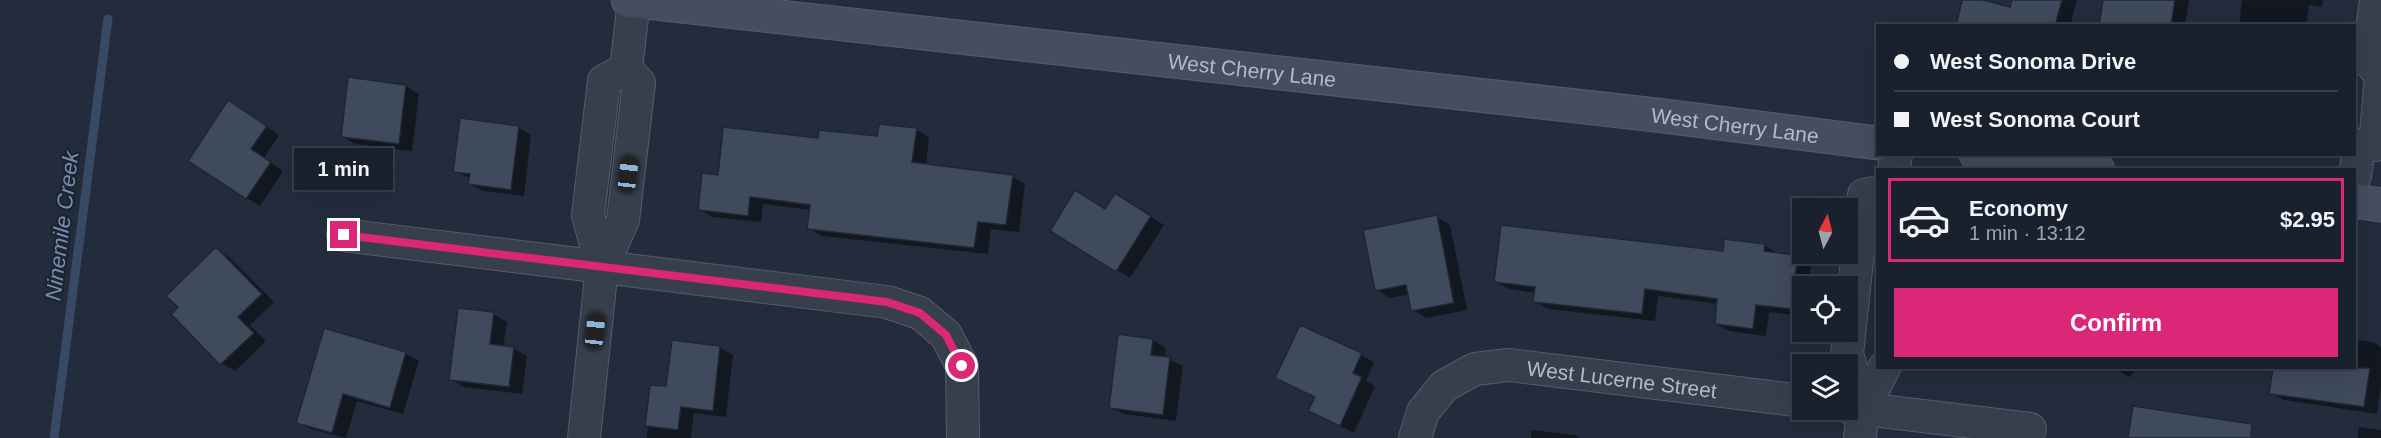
<!DOCTYPE html>
<meta charset="utf-8">
<style>
:root{--surface:#1a212e;--page:#232936;--text:#f1f3f6;--muted:#9fa3aa;--line:#383e4a;--accent:#db2777}
body{margin:0;font-family:Arial,sans-serif;background:var(--page);color:var(--text);height:100vh;display:flex;flex-direction:column;font-size:22px;white-space:nowrap}
*{box-sizing:border-box;margin:0}
p{font-size:20px;color:var(--muted)}
.icon{flex:none;width:33px;height:33px;fill:none;stroke:currentColor;stroke-width:2;stroke-linecap:round;stroke-linejoin:round}
.map{position:relative;flex:1;overflow:hidden}
.sheet{position:absolute;left:1876px;top:168px;width:480px;height:201px;display:flex;flex-direction:column;background:var(--surface);border-radius:0px;box-shadow:0 6px 24px #0002,0 0 0 2px var(--line)}
.sheet>*{flex:none}
.hud{position:absolute;left:1876px;top:24px;width:480px;height:132px;border-radius:0px;box-shadow:0 6px 24px #0002,0 0 0 2px var(--line);display:grid;align-content:center;height:132px;padding:0 18px;background:var(--surface)}
.needle{width:39px;rotate:7deg}
.buttons{position:absolute;left:1792px;top:198px;display:grid;gap:12px}
.buttons a{display:grid;place-items:center;width:66px;height:66px;border-radius:0px;background:var(--surface);box-shadow:0 6px 24px #0002,0 0 0 2px var(--line);font-size:30px}
.end{position:absolute;width:27px;height:27px;margin:-14px;border:8px solid #db2777;background:#fff;box-shadow:0 0 0 3px #fff}
.from{border-radius:50%}
.bubble{position:absolute;height:42px;border-radius:0px;background:var(--surface);box-shadow:0 6px 24px #0002,0 0 0 2px var(--line);font-size:20px;font-weight:700;line-height:42px;text-align:center}
.car{position:absolute;width:18px;height:36px;margin:-18px -9px;border-radius:8px;box-shadow:0 0 4px 2px #0007;background:linear-gradient(#222 24%,#8ab4d8 0 40%,#222 0 76%,#8ab4d8 0 86%,#222 0)}
.hud b{display:flex;align-items:center;gap:21px;height:57px;font-size:22px}
.hud b+b{border-top:2px solid var(--line)}
.hud i{width:15px;height:15px;background:var(--text)}
ul{padding:10px 0 0;list-style:none}
li{display:flex;align-items:center;gap:18px;height:84px;margin:0 12px 9px;padding:0 6px;border:3px solid transparent;border-radius:0px}
li div{flex:1}
li b{display:block;font-size:22px}
li em{font-style:normal;font-weight:700}
li.active{border-color:var(--accent)}
li>.icon{width:54px;height:54px;stroke-width:1.5}
.cta{display:flex;gap:12px;margin-top:auto;padding:12px 18px}
.cta a{flex:1;height:69px;border-radius:0px;background:var(--accent);color:#fff;font-size:24px;font-weight:700;line-height:69px;text-align:center}
.map>svg:first-child{display:block}
.shadow{fill:#0007}
.lines{fill:none;stroke-linecap:round;stroke-linejoin:round}
.stream{stroke:#384966;stroke-width:9}
.building{fill:#3f4a5c;stroke:#1e2634;stroke-width:1.5}
.minor-casing{stroke:#555c6b;stroke-width:34}
.secondary-casing{stroke:#555c6b;stroke-width:35}
.minor{stroke:#373f4d;stroke-width:32}
.secondary{stroke:#454d60;stroke-width:33}
.route{stroke:#db2777;stroke-width:8}
.labels{text-anchor:middle;dominant-baseline:central;stroke-width:4.5;stroke-linejoin:round;paint-order:stroke}
.street-label{font-size:21px;fill:#b3b9c8;stroke:#1c2432}
.water-label{font-size:22px;font-style:italic;fill:#7a8eb0;stroke:#1c2432}
</style>
<div class="map">
<svg width="2381" height="438" viewBox="0 0 2381 438">
<rect width="100%" height="100%" fill="#232c3d"/>
<path class="shadow" d="M 1964,0 L 1977,0 L 2011,9 L 2014,0 L 2077,0 L 2070,26 L 1957,26 Z
M 2104,0 L 2189,0 L 2185,26 L 2101,26 Z
M 2242,0 L 2323,0 L 2322,7 L 2309,5 L 2306,26 L 2239,26 Z
M 406,86 L 419,94 L 412,151 L 355,144 L 342,136 Z
M 241,110 L 279,135 L 264,158 L 283,171 L 260,206 L 247,198 Z
M 518,127 L 531,135 L 524,196 L 483,191 L 470,184 L 471,179 L 455,171 Z
M 916,130 L 929,137 L 926,165 L 1012,176 L 1025,184 L 1019,232 L 991,229 L 988,254 L 822,236 L 809,228 L 811,210 L 763,204 L 761,222 L 712,217 L 699,209 L 719,177 L 819,140 L 879,138 Z
M 1128,203 L 1164,225 L 1130,278 L 1053,230 Z
M 1437,217 L 1450,225 L 1467,310 L 1426,318 L 1413,310 L 1410,294 L 1390,298 L 1377,290 Z
M 1764,245 L 1778,253 L 1797,256 L 1811,264 L 1808,286 L 1803,286 L 1803,316 L 1769,312 L 1766,336 L 1729,331 L 1716,324 L 1718,304 L 1658,296 L 1655,321 L 1548,309 L 1535,301 L 1536,293 L 1509,289 L 1496,282 L 1724,252 Z
M 216,249 L 229,257 L 274,302 L 250,325 L 266,341 L 235,371 L 221,363 L 180,307 Z
M 493,314 L 507,322 L 503,347 L 513,348 L 527,356 L 522,394 L 464,387 L 451,379 Z
M 325,330 L 406,354 L 419,361 L 403,414 L 357,401 L 346,438 L 311,429 L 298,422 Z
M 1153,340 L 1166,348 L 1165,358 L 1183,366 L 1176,421 L 1124,414 L 1111,407 Z
M 2355,340 L 2373,342 L 2381,347 L 2381,386 L 2377,414 L 2284,400 L 2271,393 L 2275,368 L 2355,368 Z
M 720,348 L 733,355 L 726,417 L 694,413 L 691,438 L 647,438 L 652,386 L 668,388 Z
M 1361,355 L 1374,362 L 1366,381 L 1375,386 L 1354,433 L 1310,411 L 1316,397 L 1277,378 Z
M 2114,368 L 2138,368 L 2129,377 Z
M 2359,427 L 2381,430 L 2381,438 L 2358,438 Z
M 1532,430 L 1575,435 L 1580,438 L 1531,438 Z"/>
<g class="lines">
<path class="stream" d="M 54,438 L 108,19"/>
</g>
<path class="building" d="M 1962,0 L 1983,0 L 2010,7 L 2012,0 L 2062,0 L 2055,26 L 1956,26 Z
M 2103,0 L 2175,0 L 2171,26 L 2099,26 Z
M 348,77 L 406,85 L 399,144 L 341,137 Z
M 228,100 L 267,126 L 251,149 L 271,162 L 246,199 L 188,161 Z
M 460,118 L 519,126 L 511,190 L 468,184 L 470,174 L 453,172 Z
M 879,124 L 917,128 L 912,162 L 1013,175 L 1006,225 L 978,222 L 974,248 L 807,229 L 810,205 L 750,197 L 748,216 L 698,210 L 702,173 L 718,175 L 723,127 L 818,138 L 819,130 L 877,136 Z
M 1075,190 L 1105,209 L 1115,193 L 1151,216 L 1116,272 L 1050,231 Z
M 1437,215 L 1454,303 L 1411,311 L 1406,285 L 1375,291 L 1363,230 Z
M 1501,225 L 1723,251 L 1724,239 L 1765,244 L 1764,251 L 1798,255 L 1791,309 L 1756,305 L 1753,329 L 1715,324 L 1717,299 L 1645,289 L 1642,314 L 1533,302 L 1535,287 L 1494,282 Z
M 216,247 L 262,294 L 238,317 L 254,333 L 220,365 L 171,314 L 178,307 L 166,296 Z
M 458,308 L 494,312 L 490,344 L 514,347 L 509,387 L 449,380 Z
M 1300,325 L 1362,353 L 1353,373 L 1362,377 L 1340,426 L 1308,411 L 1315,397 L 1275,378 Z
M 324,328 L 406,352 L 390,408 L 343,394 L 332,433 L 296,423 Z
M 1118,334 L 1153,339 L 1151,355 L 1170,357 L 1163,415 L 1109,408 Z
M 672,340 L 720,346 L 713,411 L 681,407 L 678,430 L 645,426 L 650,385 L 666,386 Z
M 2273,368 L 2370,368 L 2364,407 L 2269,394 Z
M 2133,406 L 2252,424 L 2251,438 L 2128,438 Z"/>
<g class="lines">
<g class="minor-casing">
<g id="minor">
<path d="M 2376,0 L 2368,60 L 2381,75"/>
<path d="M 626,69 L 634,0"/>
<path d="M 2355,145 L 2375,145 L 2381,76"/>
<path d="M 1894,170 L 1896,154"/>
<path d="M 2355,176 L 2359,146"/>
<path d="M 343,235 L 887,302 L 920,313 L 946,335 L 962,366 L 963,438"/>
<path d="M 1848,407 L 2030,429"/>
<path d="M 1863,408 L 1884,368"/>
<path d="M 584,438 L 602,267 L 623,220 L 639,83 L 626,69 L 604,81 L 588,215 L 602,267"/>
<path id="s1" d="M 1415,438 L 1423,412 L 1444,386 L 1475,369 L 1509,365 L 1803,401"/>
<path d="M 1860,438 L 1863,408 L 1847,354 L 1864,195 L 1878,192"/>
</g>
</g>
<g class="secondary-casing">
<g id="secondary">
<path id="s2" d="M 628,0 L 1656,115 L 1878,143"/>
<path d="M 1976,154 L 2098,170"/>
<path d="M 2355,201 L 2381,205"/>
</g>
</g>
<use href="#minor" class="minor"/>
<use href="#secondary" class="secondary"/>
</g>
<g class="lines">
<path class="route" d="M 344,235 L 887,302 L 920,313 L 946,335 L 962,366"/>
</g>
<g class="labels">
<g class="street-label">
<text stroke="none"><textPath href="#s2" startOffset="628">West Cherry Lane</textPath></text>
<text stroke="none"><textPath href="#s2" startOffset="1114">West Cherry Lane</textPath></text>
<text stroke="none"><textPath href="#s1" startOffset="244">West Lucerne Street</textPath></text>
</g>
<g class="water-label">
<text transform="translate(62 226) rotate(-83)">Ninemile Creek</text>
</g>
</g>
</svg>
<div class="buttons">
<a><svg class="needle" viewBox="-14 -14 28 28"><path d="M0-13l5 13h-10z" fill="#e53935"/><path d="M0 13l5-13h-10z" fill="#9fa3aa"/></svg></a>
<a><svg class="icon" aria-label="locate" viewBox="0 0 24 24"><circle cx="12" cy="12" r="6"/><path d="M12 2v4M12 18v4M2 12h4M18 12h4"/></svg></a>
<a><svg class="icon" aria-label="layers" viewBox="0 0 24 24"><path d="M12 4l9 5-9 5-9-5zM3 14l9 5 9-5"/></svg></a>
</div>
<i class="end from" style="left:962px;top:366px"></i>
<i class="end" style="left:344px;top:235px"></i>
<div class="bubble" style="left:294px;top:148px;width:99px">1 min</div>
<i class="car" style="left:628px;top:174px;rotate:7deg"></i>
<i class="car" style="left:595px;top:331px;rotate:6deg"></i>
<div class="hud">
<b><i class="from"></i>West Sonoma Drive</b>
<b><i></i>West Sonoma Court</b>
</div>
<section class="sheet">
<ul>
<li class="active"><svg class="icon" aria-label="car" viewBox="0 0 24 24"><path d="M5 17H2v-5l4-1 3-4h7l3 4 3 1v5h-3M9 17h6M6 11h13"/><circle cx="7" cy="17" r="2"/><circle cx="17" cy="17" r="2"/></svg><div><b>Economy</b><p>1 min · 13:12</p></div><em>$2.95</em></li>
</ul>
<div class="cta"><a>Confirm</a></div>
</section>
</div>
